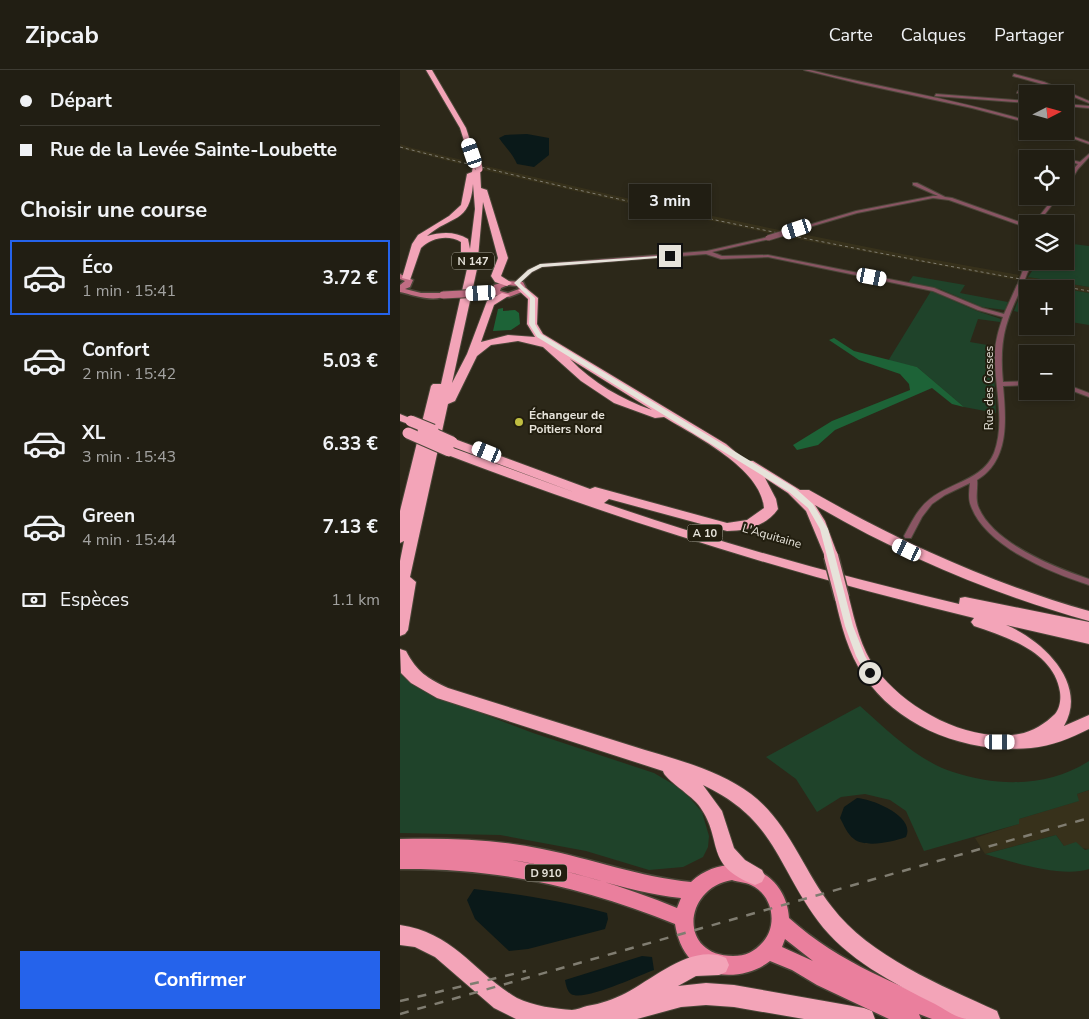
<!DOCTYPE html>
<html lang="fr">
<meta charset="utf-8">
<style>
:root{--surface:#211e13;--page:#2d2b21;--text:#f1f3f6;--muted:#a2a2a0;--line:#3e3c33;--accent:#2563eb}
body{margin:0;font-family:"Nunito Sans",sans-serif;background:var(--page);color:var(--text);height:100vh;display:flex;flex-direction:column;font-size:19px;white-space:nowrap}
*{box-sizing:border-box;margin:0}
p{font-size:16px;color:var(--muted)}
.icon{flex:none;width:28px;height:28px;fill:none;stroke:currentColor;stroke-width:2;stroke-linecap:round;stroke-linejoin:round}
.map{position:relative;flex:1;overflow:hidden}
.sheet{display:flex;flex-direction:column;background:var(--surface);width:400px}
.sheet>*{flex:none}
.guide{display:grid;align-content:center;height:110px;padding:0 20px;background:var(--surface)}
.needle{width:32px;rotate:84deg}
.controls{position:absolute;left:619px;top:15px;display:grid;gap:10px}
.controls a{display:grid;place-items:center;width:55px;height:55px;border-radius:0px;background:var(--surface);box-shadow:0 2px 8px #0003,0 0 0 1px var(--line);font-size:25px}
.end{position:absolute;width:22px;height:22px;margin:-11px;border:6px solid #e6e3da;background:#111;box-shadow:0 0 0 2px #111}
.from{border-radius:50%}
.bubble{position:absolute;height:35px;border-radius:0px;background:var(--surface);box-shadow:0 2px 8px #0003,0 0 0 1px var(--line);font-size:16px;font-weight:700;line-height:35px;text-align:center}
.car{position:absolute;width:15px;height:30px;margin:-15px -8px;border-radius:6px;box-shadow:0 0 4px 1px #0007;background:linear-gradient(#fff 24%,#345 0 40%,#fff 0 76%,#345 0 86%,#fff 0)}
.guide b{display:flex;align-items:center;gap:18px;height:48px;font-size:19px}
.guide b+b{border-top:1px solid var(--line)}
.guide i{width:12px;height:12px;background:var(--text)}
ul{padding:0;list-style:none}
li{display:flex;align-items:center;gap:15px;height:75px;margin:0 10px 8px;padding:0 10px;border:2px solid transparent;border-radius:0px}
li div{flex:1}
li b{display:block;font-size:19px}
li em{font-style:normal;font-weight:700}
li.active{border-color:var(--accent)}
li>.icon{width:45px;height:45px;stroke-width:1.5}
h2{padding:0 20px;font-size:22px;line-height:60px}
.pay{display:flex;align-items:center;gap:12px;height:55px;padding:0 20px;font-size:19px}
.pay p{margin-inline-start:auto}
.button{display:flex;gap:10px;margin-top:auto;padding:10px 20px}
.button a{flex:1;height:58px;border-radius:0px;background:var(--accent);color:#fff;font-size:20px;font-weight:700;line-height:58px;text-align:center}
header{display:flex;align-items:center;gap:30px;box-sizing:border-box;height:70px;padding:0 25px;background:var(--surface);border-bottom:1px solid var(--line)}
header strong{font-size:24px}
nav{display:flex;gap:28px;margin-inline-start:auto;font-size:18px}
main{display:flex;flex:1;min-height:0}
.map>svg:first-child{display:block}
.built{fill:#37311b}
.green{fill:#1f432a}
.forest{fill:#1d6337}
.water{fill:#0a1919}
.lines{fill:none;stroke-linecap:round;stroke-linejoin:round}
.street-casing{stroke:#4a4638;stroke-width:2}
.secondary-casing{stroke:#4a4638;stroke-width:3}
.primary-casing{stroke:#4a4638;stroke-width:3}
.highway-casing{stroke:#4a4638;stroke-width:2}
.street{fill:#895563;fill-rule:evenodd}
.secondary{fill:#c06d83;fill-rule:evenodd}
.primary{fill:#ea7f9d;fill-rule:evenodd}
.highway{fill:#f3a4b8;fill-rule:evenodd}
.rail-far1{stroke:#807d71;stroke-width:1;stroke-dasharray:3 3;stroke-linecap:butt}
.rail{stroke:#807d71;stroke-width:2.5;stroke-dasharray:9 9;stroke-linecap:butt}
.street-bridge-casing{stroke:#4a4638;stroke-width:7;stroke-linecap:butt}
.secondary-bridge-casing{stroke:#4a4638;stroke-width:9;stroke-linecap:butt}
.highway-bridge-far2-casing{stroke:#4a4638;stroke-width:8;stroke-linecap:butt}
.highway-bridge-far1-casing{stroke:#4a4638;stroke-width:13;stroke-linecap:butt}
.highway-bridge-casing{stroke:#4a4638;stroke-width:17;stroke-linecap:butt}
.street-bridge{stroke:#895563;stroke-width:5}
.secondary-bridge{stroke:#c06d83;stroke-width:7}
.highway-bridge-far2{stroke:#f3a4b8;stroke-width:7}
.highway-bridge-far1{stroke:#f3a4b8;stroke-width:11}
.highway-bridge{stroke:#f3a4b8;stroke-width:14}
.route{fill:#e6e3da}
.poi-dot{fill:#c0be41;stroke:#221e0f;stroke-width:2}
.labels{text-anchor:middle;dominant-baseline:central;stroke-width:4;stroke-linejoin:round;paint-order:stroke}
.shield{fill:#221e0f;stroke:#aba89d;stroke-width:1}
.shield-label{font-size:11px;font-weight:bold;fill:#e6e3da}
.street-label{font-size:12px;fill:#e6e3da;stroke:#221e0f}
.poi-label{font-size:12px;font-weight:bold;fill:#e6e3da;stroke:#221e0f;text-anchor:start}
</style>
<header>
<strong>Zipcab</strong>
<nav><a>Carte</a><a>Calques</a><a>Partager</a></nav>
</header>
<main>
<section class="sheet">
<div class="guide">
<b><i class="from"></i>Départ</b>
<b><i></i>Rue de la Levée Sainte-Loubette</b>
</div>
<h2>Choisir une course</h2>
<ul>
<li class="active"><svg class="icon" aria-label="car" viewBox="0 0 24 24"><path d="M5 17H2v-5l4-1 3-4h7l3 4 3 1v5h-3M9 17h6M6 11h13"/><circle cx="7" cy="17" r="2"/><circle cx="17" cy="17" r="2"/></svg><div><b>Éco</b><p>1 min · 15:41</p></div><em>3.72 €</em></li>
<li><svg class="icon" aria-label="car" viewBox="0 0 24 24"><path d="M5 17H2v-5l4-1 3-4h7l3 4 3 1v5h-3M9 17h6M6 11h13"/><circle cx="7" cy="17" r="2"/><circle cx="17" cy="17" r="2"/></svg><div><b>Confort</b><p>2 min · 15:42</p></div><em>5.03 €</em></li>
<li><svg class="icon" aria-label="car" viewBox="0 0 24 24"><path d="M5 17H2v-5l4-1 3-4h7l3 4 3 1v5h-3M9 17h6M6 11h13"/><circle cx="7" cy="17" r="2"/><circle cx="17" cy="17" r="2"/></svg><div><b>XL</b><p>3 min · 15:43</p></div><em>6.33 €</em></li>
<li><svg class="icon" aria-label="car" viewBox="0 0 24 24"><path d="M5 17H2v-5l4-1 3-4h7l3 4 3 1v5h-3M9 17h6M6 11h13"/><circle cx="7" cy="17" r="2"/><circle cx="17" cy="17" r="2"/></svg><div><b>Green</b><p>4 min · 15:44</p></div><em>7.13 €</em></li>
</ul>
<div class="pay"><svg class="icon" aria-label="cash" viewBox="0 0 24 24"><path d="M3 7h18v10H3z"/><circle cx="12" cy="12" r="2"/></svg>Espèces<p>1.1 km</p></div>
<div class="button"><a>Confirmer</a></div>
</section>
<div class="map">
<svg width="689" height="949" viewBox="0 0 689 949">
<rect width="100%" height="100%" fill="#2c2819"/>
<path class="built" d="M 0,74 L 12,78 L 62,90 L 60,94 L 2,79 Z
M 86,96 L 221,127 L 384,161 L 373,164 L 223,132 L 83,100 Z
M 392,162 L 502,184 L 619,205 L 616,210 L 381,166 Z
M 628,207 L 689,217 L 689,223 L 625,212 Z
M 689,720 L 689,779 L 664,776 L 656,765 L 585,784 L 575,768 L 618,754 L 619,749 L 678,731 L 677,724 Z"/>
<path class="green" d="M 665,173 L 689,176 L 689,217 L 628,207 L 634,198 L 631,197 L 633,191 L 665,191 Z
M 513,206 L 565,215 L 560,223 L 608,232 L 605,240 L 582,237 L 540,219 L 508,213 Z
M 625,212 L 689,223 L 689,255 L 665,251 L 665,219 L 628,219 L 627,244 L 614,241 Z
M 531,221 L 577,241 L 601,249 L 600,252 L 578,249 L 570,272 L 593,276 L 596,343 L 564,337 L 517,297 L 488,291 Z
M 0,603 L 31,624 L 133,663 L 254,703 L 283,720 L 302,742 L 309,766 L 308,777 L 303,787 L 283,797 L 249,800 L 186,781 L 100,765 L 0,763 Z
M 460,636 C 487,660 518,691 553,702 C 598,717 649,717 689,691 L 689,720 L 677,724 L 679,731 L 619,749 L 619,754 L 524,781 L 506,741 L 490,730 L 465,724 L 441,727 L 417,742 L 396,709 L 366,687 Z
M 656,765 L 664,776 L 676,772 L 685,780 L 689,779 L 689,799 C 662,808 612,792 585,784 Z"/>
<path class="forest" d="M 103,238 L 103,241 L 115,240 L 119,243 L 120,254 L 111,260 L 93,261 L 98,239 Z
M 434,268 L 454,281 L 517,297 L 564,337 L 552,334 L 532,318 L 435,360 L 418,375 L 397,380 L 393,375 L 432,351 L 510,320 L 509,314 L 500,304 L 459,290 L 429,270 Z"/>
<path class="water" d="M 127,64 L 149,68 L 149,85 L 134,97 L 117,94 C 113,84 105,77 99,68 L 105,65 Z
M 457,728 C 472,729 516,746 506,767 C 493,772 465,778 454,769 C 447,764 444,755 440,748 L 444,737 Z
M 74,819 C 119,824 163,831 207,843 L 208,849 L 205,859 L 128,879 L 109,881 L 75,849 L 67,830 Z
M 242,886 L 252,887 L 254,900 C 240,905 184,932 171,924 C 167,921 166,915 165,910 Z"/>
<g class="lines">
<g class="street-casing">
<path id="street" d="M 404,0 L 410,0 C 482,18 556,29 628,51 L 628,53 L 572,38 L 461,14 Z
M 614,4 L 644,12 L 689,31 L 689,33 L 642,14 L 613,6 Z
M 618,21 L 635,23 L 637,24 L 617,23 Z
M 536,24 L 628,31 L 628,33 L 535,26 Z
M 665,34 L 689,36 L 689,38 L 665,36 Z
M 652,61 L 658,61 L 689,72 L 689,74 Z
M 638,82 L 680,92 L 689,84 L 689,87 L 678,99 L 667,117 L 665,118 C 665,110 672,100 678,94 L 665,90 L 665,89 L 658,89 L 637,84 L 636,83 Z
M 513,113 L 517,113 L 545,127 L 552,128 L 628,155 L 628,158 L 549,130 L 533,128 L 457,143 L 399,160 L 395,159 L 456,141 L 533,126 L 538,126 L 513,115 Z
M 655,126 L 659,126 L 645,144 L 641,154 L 637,154 L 641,144 Z
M 368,167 L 370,167 L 370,169 L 312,182 L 322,186 L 368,185 L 534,218 L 582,238 L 604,244 L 617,215 L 622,214 L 623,215 C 605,251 599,271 603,312 L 628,311 L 628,315 L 603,316 C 606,349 610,390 577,410 C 578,418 575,427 578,436 C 592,473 654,497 689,509 L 689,515 C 651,503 585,476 571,436 C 568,429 569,421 570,413 L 545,425 L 532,434 L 522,447 L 511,468 L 505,468 L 504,466 C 511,453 518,438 530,429 C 551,412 583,410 594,383 C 606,351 594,316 595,284 C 595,271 599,259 603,247 L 578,240 L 533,221 L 368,187 L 321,189 L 306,184 L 142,197 L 132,202 L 119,214 L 114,213 L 128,200 L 141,194 L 307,181 Z
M 628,190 L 628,191 L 630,191 L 628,202 L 625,204 L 622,202 L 626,191 Z
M 665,314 L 689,323 L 689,327 L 665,318 Z"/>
</g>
<g class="secondary-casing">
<path id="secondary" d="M 0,204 L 13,210 L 10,217 L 5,219 L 21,223 L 43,223 L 47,225 C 35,233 13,225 0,222 L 0,215 L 5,211 L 0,209 Z
M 107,211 L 123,212 L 127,220 L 109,227 L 93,225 L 94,215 ZM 108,215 L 117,216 L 119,219 L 108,223 L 100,221 L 101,218 Z"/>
</g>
<g class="primary-casing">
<path id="primary" d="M 0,769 C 47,768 95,769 142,779 C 192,789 240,807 291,812 C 328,778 386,798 389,848 C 440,894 501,916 563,942 L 566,949 L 532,949 L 519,944 L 521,949 L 489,949 L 417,915 L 392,900 L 370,891 C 349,908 310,911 291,890 C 282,880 277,867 275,854 C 184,817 99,798 0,799 ZM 112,790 C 169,798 224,822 281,828 L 277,838 C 224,816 169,800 112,790 ZM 332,810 C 338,812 345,812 351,815 C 373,825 378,855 363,872 C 354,882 346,886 333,886 C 278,886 283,818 332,810 ZM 385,869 L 413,891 L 382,877 Z"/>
</g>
<g class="highway-casing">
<path id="highway" d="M 26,0 L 32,0 L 66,58 L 78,95 L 71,93 L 60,58 Z
M 73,96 L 80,98 L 81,118 L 87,120 L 108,188 L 101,206 L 112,213 L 107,216 L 95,212 L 91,206 L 98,188 L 83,132 L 77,199 L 52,313 L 67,284 L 87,231 L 102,223 L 110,225 L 94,235 L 81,272 L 108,265 L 135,267 L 127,254 L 128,229 L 118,220 L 126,218 L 138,228 L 137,254 L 143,264 L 326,374 L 346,391 L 353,391 L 400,420 L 409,420 C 498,471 590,513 689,541 L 689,551 C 593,524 502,486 415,435 L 425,451 L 438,486 L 436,489 L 426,489 L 406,441 L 388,423 L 365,408 L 376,429 L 378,439 C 366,456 346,461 327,461 L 209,429 L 204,433 C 320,473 439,506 559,534 L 560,528 L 565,527 L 689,552 L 689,574 L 606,555 C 641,569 689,613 664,656 L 689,645 L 689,659 C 671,668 652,676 631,678 C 570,684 499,659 464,606 C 448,583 441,555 435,528 L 437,524 L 447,524 L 449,528 C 455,552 461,579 476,599 C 506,639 568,673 619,664 C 632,662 646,653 655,644 C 660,638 661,629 660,622 C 654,582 607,567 574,556 L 571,552 L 574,548 C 394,505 218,450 45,384 L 43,381 L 45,378 L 53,378 L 176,423 L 48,375 L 46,372 L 48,369 L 52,368 L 190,419 L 195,417 L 327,453 L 347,450 L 364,438 C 361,398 295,366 264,347 L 255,348 L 214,333 L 181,311 L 143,277 L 118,271 L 91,275 L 77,286 L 55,331 L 48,334 L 10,507 L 16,512 L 8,560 L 5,564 L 0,566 L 0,491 L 4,471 L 0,473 L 0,441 L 31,316 L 33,314 L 41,314 L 69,190 L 61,188 L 61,172 C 48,164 31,168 21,178 L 10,210 L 2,208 L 12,174 L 18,165 L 49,146 L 61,135 L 67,104 L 72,102 ZM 73,114 L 75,139 L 70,179 L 68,169 C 55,161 41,162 27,166 C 51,145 70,154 73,114 ZM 170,289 L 252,340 C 221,329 193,313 170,289 Z
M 0,344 L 17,351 L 11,355 L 0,351 Z
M 0,579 L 6,581 C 17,602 27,608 48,618 C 108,637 169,656 229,675 C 270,688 316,698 351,724 C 389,753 403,800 432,837 C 469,886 542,916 597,941 L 600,949 C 589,949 576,949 566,949 C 555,947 544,939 535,934 C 493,913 446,889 418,851 C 376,794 375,749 303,715 L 322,741 L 334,778 L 345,790 L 362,800 L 365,806 L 362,812 L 355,815 C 303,795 324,771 300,737 C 293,726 264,709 263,701 L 37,628 L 11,613 L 1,603 Z
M 0,855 C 55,863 74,903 117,928 C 133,936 156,939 172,940 C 176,940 183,937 187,936 C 201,934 214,929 226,923 C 255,908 292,873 326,888 L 329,895 L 326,902 L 319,905 L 296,906 L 278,916 L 306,913 L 334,915 L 464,938 L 472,941 L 475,949 L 404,949 L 334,937 L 306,935 L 281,937 L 237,949 L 116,949 L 94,938 L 35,887 L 15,877 L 0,875 Z"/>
</g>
<use href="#street" class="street"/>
<use href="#secondary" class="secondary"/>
<use href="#primary" class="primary"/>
<use href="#highway" class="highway"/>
<path class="rail-far1" d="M 0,77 C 228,135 457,181 689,221"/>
<path class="rail" d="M 0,931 L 126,901
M 0,944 L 689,748"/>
<g class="street-bridge-casing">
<path id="street-bridge" d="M 368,168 L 397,159
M 620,215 L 625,202"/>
</g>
<g class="secondary-bridge-casing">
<path id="secondary-bridge" d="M 43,225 L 81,223"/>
</g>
<g class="highway-bridge-far2-casing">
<path id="highway-bridge-far2" d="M 78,94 L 79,99"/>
</g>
<g class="highway-bridge-far1-casing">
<path id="highway-bridge-far1" d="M 11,351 L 33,360
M 23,359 L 52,372
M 8,363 L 49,381"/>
</g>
<g class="highway-bridge-casing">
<path id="highway-bridge" d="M 431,486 L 442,528"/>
</g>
<use href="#street-bridge" class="street-bridge"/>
<use href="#secondary-bridge" class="secondary-bridge"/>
<use href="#highway-bridge-far2" class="highway-bridge-far2"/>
<use href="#highway-bridge-far1" class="highway-bridge-far1"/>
<use href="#highway-bridge" class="highway-bridge"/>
</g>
<path class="route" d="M 272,185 L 270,187 L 142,197 L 132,202 L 120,213 L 135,228 L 135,254 L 141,264 L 395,418 L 413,434 L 428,459 L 453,556 L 465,586 L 475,603 L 473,606 L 467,606 L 456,586 L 445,556 L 420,459 L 408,438 L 389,422 L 137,267 L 129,254 L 130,228 L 114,213 L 128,200 L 140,194 Z"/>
<circle class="poi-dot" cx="119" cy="352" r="5"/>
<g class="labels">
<g class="shield">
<rect x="52" y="182.5" width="42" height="17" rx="4"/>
<rect x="287.5" y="454.5" width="35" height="17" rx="4"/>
<rect x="125" y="794.5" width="42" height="17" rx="4"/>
</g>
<g class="shield-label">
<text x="73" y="191">N 147</text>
<text x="305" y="463">A 10</text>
<text x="146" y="803">D 910</text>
</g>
<g class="street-label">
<text transform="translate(589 318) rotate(-90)">Rue des Cosses</text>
<text transform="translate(372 466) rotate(16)">L'Aquitaine</text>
</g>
<g class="poi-label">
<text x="129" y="345">Échangeur de<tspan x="129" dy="14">Poitiers Nord</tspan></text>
</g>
</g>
</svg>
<div class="controls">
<a><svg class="needle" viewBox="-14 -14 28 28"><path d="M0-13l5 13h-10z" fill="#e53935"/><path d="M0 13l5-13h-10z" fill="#a2a2a0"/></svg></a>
<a><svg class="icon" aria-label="locate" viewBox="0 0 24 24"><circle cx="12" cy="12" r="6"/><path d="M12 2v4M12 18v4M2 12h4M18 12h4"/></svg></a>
<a><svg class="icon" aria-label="layers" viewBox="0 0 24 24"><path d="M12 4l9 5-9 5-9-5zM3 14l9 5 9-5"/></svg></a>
<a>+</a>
<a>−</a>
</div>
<i class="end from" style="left:470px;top:603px"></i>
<i class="end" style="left:270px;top:186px"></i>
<div class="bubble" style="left:229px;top:114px;width:82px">3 min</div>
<i class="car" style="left:72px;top:83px;rotate:341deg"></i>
<i class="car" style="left:397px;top:159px;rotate:252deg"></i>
<i class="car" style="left:472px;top:207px;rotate:101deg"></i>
<i class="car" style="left:81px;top:223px;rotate:267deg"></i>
<i class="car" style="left:87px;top:382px;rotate:292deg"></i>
<i class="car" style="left:507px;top:480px;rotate:296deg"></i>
<i class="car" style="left:600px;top:672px;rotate:90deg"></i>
</div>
</main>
